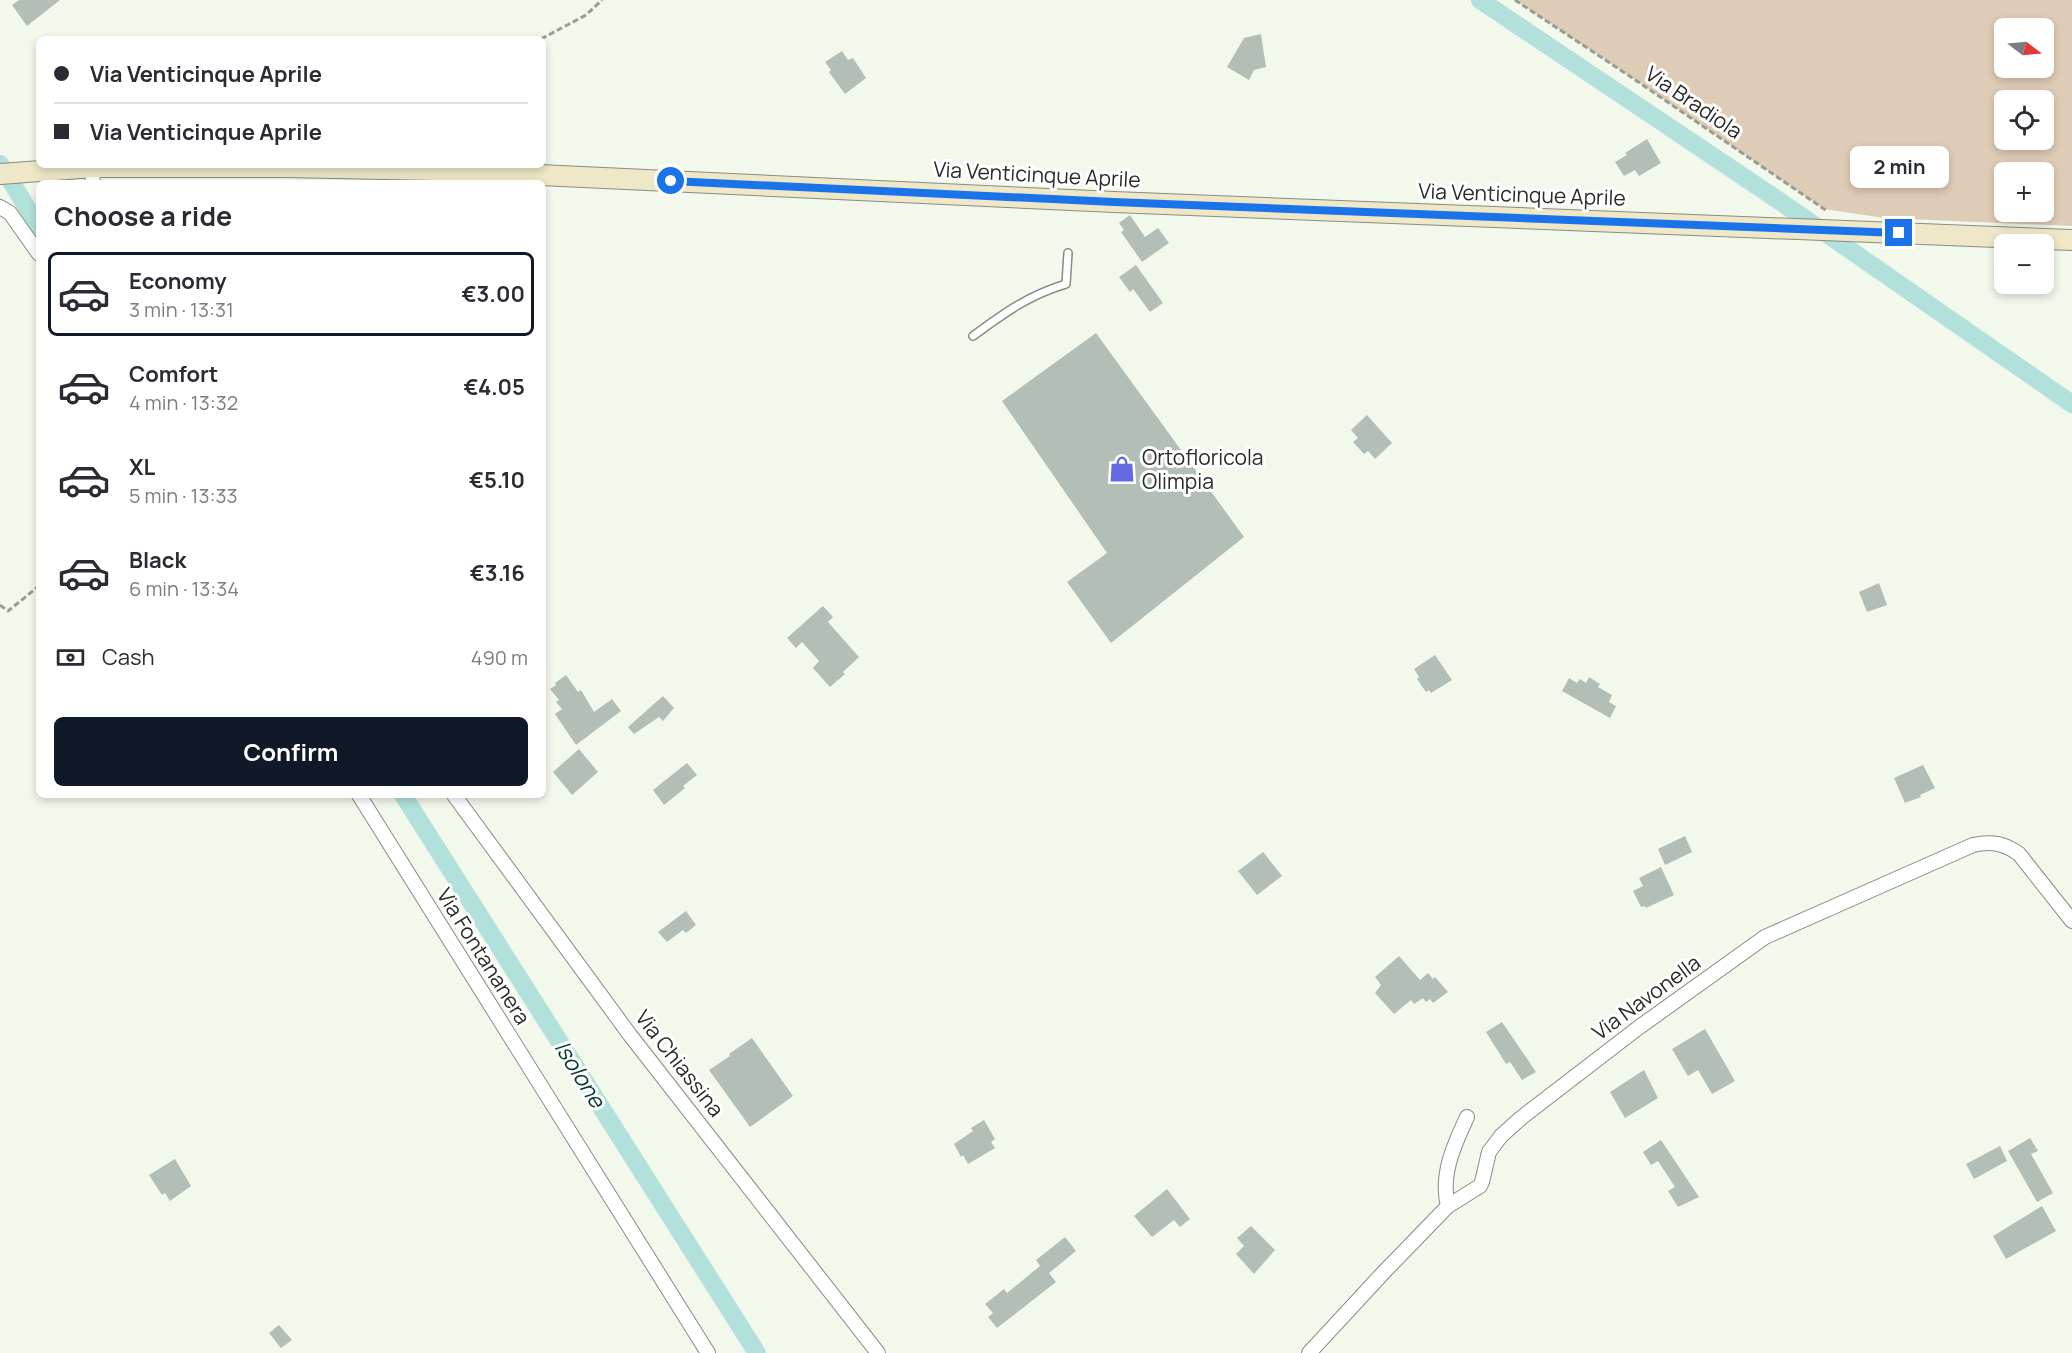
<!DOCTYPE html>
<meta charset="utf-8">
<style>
:root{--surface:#fff;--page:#f7f7f7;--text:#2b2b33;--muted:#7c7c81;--line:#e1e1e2;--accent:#111827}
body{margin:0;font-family:Manrope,sans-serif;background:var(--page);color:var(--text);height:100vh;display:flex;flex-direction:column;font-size:22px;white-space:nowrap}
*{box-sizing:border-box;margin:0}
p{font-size:20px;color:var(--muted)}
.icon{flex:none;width:33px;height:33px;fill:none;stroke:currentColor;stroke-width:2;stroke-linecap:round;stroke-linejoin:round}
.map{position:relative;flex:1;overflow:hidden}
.panel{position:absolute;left:36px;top:180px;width:510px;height:618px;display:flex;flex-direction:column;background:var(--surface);border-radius:9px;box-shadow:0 3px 9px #0003}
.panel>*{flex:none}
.banner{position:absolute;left:36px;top:36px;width:510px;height:132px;border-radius:9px;box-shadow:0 3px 9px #0003;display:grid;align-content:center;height:132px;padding:0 18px;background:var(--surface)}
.needle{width:39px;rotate:106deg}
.tools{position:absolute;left:1994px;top:18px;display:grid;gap:12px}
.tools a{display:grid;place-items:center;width:60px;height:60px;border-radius:9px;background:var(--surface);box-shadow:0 3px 9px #0003;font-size:30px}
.end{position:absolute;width:27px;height:27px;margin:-14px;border:8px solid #1a73e8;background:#fff;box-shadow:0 0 0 3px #fff}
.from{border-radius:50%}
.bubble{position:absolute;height:42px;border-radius:9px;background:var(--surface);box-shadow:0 3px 9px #0003;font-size:20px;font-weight:700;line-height:42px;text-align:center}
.banner b{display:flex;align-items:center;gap:21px;height:57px;font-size:22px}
.banner b+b{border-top:2px solid var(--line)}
.banner i{width:15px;height:15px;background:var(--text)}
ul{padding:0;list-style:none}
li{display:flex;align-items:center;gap:18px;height:84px;margin:0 12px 9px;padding:0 6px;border:3px solid transparent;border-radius:9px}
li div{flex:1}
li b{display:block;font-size:22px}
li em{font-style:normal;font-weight:700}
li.active{border-color:var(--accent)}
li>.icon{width:54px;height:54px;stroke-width:1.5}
h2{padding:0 18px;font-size:27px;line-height:72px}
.pay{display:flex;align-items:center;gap:15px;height:66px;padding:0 18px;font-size:22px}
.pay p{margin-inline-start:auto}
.action{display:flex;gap:12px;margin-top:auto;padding:12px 18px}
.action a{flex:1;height:69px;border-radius:9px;background:var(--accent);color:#fff;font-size:24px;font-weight:700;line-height:69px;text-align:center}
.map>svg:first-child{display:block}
.green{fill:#dfccb7;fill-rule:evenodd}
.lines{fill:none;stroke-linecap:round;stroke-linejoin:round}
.canal{stroke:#b2e0db;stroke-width:18}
.building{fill:#b3beb7}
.service-casing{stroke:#878c82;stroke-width:10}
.minor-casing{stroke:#878c82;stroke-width:16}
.secondary-casing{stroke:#878c82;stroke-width:22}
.path{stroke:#999c94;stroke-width:3;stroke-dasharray:6 3;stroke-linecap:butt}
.service{stroke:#fff;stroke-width:7}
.minor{stroke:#fff;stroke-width:14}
.secondary{stroke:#eee8c8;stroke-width:20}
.route{stroke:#1a73e8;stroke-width:8}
.labels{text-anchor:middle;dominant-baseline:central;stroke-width:6;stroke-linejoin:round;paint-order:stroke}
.street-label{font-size:21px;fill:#292b27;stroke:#fff}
.poi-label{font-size:21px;fill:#292b27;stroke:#fff;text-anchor:start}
.water-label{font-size:22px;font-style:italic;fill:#093633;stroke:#fff}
</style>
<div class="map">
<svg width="2072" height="1353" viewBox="0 0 2072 1353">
<rect width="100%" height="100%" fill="#f3f8ed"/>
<path class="green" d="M 1515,0 L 2072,0 L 2072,226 L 1884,218 L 1824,209 L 1628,75 ZM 2004,28 L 2043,28 L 2043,68 L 2004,68 ZM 2004,100 L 2043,100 L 2043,140 L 2004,140 ZM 2004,172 L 2043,172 L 2043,212 L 2004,212 Z"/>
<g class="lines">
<path class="canal" d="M 1480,0 L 1778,200 L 2072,404
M 0,164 L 39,227
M 403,795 L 757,1353"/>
</g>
<path class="building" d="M 19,0 L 60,0 L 27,26 L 12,5 Z
M 1261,34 L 1266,67 L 1254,70 L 1249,80 L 1227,67 L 1244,38 Z
M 842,51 L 848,60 L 853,58 L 866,78 L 845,94 L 829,72 L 831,70 L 825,62 Z
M 1647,139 L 1661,163 L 1639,176 L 1635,170 L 1624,176 L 1615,162 L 1627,155 L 1625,153 Z
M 1130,215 L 1145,237 L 1158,228 L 1169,243 L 1142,262 L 1121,232 L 1124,230 L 1119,223 Z
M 1136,265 L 1163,303 L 1150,312 L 1133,289 L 1130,292 L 1119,277 Z
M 1096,333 L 1244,537 L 1111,643 L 1067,582 L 1107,553 L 1002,401 Z
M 1367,415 L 1392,443 L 1375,459 L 1368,451 L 1364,454 L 1353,442 L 1358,438 L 1351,430 Z
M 1879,583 L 1887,605 L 1867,612 L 1859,592 Z
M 823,606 L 833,617 L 828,622 L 859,657 L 843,672 L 845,674 L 830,687 L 813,668 L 819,661 L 802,642 L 796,648 L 787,638 Z
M 1435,655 L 1452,680 L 1431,693 L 1429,690 L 1426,692 L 1417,679 L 1419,677 L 1414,669 Z
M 566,675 L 578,692 L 581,690 L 594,712 L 612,699 L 621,711 L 576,745 L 555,714 L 562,709 L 556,702 L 559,700 L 550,689 L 556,685 L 555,683 Z
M 1589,677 L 1600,684 L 1598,687 L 1612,695 L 1609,702 L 1616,706 L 1610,718 L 1562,691 L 1569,678 L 1577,683 L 1580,679 L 1586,683 Z
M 663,696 L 674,708 L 663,721 L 659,717 L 634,734 L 628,727 Z
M 579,749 L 598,772 L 572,795 L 553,772 Z
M 687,763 L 697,775 L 683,786 L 685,788 L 664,805 L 653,790 Z
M 1923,765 L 1935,788 L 1920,795 L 1921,797 L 1905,803 L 1894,778 Z
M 1685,836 L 1692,852 L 1665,865 L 1658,849 Z
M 1263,852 L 1282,876 L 1257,895 L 1238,871 Z
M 1661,867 L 1674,895 L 1646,908 L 1645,906 L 1641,907 L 1633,891 L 1643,886 L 1639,878 Z
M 686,911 L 696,925 L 686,933 L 683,930 L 667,942 L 658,932 Z
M 1399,956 L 1420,980 L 1428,973 L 1433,979 L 1435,977 L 1448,992 L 1433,1003 L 1430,999 L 1426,1002 L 1423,998 L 1414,1004 L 1411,1000 L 1394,1014 L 1375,993 L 1381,985 L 1375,977 Z
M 1502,1022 L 1536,1072 L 1522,1080 L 1510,1062 L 1506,1064 L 1486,1032 Z
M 1705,1029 L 1735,1081 L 1712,1094 L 1698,1070 L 1688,1076 L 1672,1049 Z
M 752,1038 L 793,1096 L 750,1127 L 709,1070 L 730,1056 L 729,1054 Z
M 1644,1070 L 1658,1098 L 1625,1118 L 1610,1092 Z
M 984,1120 L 995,1139 L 991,1142 L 995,1148 L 968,1164 L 963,1155 L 961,1157 L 954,1144 L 973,1131 L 971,1128 Z
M 2030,1138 L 2038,1151 L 2031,1154 L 2053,1193 L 2037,1202 L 2008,1151 Z
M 1661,1140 L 1699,1197 L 1678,1207 L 1668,1191 L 1675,1187 L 1658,1161 L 1651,1165 L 1643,1152 Z
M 2000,1146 L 2007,1161 L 1974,1179 L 1966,1164 Z
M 175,1159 L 191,1186 L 170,1201 L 165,1193 L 162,1195 L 149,1175 Z
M 1167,1189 L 1190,1219 L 1180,1227 L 1174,1220 L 1152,1237 L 1134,1216 Z
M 2042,1206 L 2056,1231 L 2006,1259 L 1993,1236 Z
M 1251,1226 L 1275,1250 L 1254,1274 L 1236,1254 L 1244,1246 L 1237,1238 Z
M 1065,1237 L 1076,1251 L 1049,1273 L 1056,1282 L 997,1328 L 988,1317 L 993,1313 L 985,1304 L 1004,1289 L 1007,1293 L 1040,1266 L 1036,1260 Z
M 279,1325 L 292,1340 L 281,1348 L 269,1333 Z"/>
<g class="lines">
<g class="service-casing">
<path id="service" d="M 973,336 C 1004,313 1029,295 1066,284 L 1068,253"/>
</g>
<g class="minor-casing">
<path id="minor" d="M 92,183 L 94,167
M 0,207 L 10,213 L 39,254
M 359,795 L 708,1353
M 454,795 L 630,1035 L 878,1353
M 1448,1206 C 1440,1175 1454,1145 1467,1117
M 1309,1353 L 1384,1272 L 1448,1206 L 1480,1186 L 1482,1182 L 1489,1152 L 1501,1136 L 1521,1118 L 1638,1028 L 1765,937 L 1973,845 C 1991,841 2004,843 2019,854 L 2072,921"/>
</g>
<g class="secondary-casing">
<path id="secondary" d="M 0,174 L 94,167 L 285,167 L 434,170 L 1114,202 L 2072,240"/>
</g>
<path class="path" d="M 1515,0 L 1628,75 L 1827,211
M 541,39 L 586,15 L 602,0
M 0,605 L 8,611 L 39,586"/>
<use href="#service" class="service"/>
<use href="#minor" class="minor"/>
<use href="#secondary" class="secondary"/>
</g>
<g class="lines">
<path class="route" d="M 671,181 L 1114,202 L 1899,233"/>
</g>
<defs>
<g id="shop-bare" transform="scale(2.07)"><path d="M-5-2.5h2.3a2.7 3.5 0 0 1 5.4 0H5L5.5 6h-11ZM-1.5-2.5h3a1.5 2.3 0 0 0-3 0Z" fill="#6569e2" stroke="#fff" stroke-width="2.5" paint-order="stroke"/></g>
</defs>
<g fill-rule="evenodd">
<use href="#shop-bare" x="1122" y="469"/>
</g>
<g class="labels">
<g class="street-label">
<text transform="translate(1694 102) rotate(34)">Via Bradiola</text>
<text transform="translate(1037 174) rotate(3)">Via Venticinque Aprile</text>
<text transform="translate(1522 194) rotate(2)">Via Venticinque Aprile</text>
<text transform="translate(484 956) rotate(58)">Via Fontananera</text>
<text transform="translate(1646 997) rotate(-36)">Via Navonella</text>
<text transform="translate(680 1063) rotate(52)">Via Chiassina</text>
</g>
<g class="poi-label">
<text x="1142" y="457">Ortofloricola<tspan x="1142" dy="24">Olimpia</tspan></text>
</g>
<g class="water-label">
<text transform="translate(580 1074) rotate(58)">Isolone</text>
</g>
</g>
</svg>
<div class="tools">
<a><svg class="needle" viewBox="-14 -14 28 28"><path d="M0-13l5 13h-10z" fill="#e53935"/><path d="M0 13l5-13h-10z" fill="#7c7c81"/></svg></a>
<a><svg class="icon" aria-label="locate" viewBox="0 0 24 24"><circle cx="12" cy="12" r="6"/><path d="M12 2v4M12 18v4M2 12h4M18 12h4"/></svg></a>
<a>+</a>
<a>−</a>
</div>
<i class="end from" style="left:671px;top:181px"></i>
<i class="end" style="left:1899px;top:233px"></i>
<div class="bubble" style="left:1850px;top:146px;width:99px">2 min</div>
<div class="banner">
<b><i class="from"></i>Via Venticinque Aprile</b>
<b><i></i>Via Venticinque Aprile</b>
</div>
<section class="panel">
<h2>Choose a ride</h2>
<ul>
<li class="active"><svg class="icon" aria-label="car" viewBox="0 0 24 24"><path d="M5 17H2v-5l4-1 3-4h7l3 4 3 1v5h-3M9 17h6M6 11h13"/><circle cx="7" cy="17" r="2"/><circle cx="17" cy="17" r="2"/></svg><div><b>Economy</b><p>3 min · 13:31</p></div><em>€3.00</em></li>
<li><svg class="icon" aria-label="car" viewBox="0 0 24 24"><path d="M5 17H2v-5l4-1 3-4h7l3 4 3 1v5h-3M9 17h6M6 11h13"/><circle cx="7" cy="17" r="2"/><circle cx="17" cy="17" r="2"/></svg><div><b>Comfort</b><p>4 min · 13:32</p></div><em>€4.05</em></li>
<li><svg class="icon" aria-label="car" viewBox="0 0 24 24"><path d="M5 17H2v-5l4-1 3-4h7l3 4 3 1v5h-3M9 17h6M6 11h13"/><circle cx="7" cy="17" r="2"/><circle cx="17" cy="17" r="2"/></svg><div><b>XL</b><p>5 min · 13:33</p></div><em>€5.10</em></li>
<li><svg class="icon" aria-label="car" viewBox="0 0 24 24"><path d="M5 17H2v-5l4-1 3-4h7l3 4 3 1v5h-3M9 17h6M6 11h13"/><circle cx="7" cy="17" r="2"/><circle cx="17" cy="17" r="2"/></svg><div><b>Black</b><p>6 min · 13:34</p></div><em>€3.16</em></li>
</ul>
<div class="pay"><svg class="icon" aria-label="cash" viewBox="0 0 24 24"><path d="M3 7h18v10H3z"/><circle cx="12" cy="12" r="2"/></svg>Cash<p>490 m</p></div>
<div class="action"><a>Confirm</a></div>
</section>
</div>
